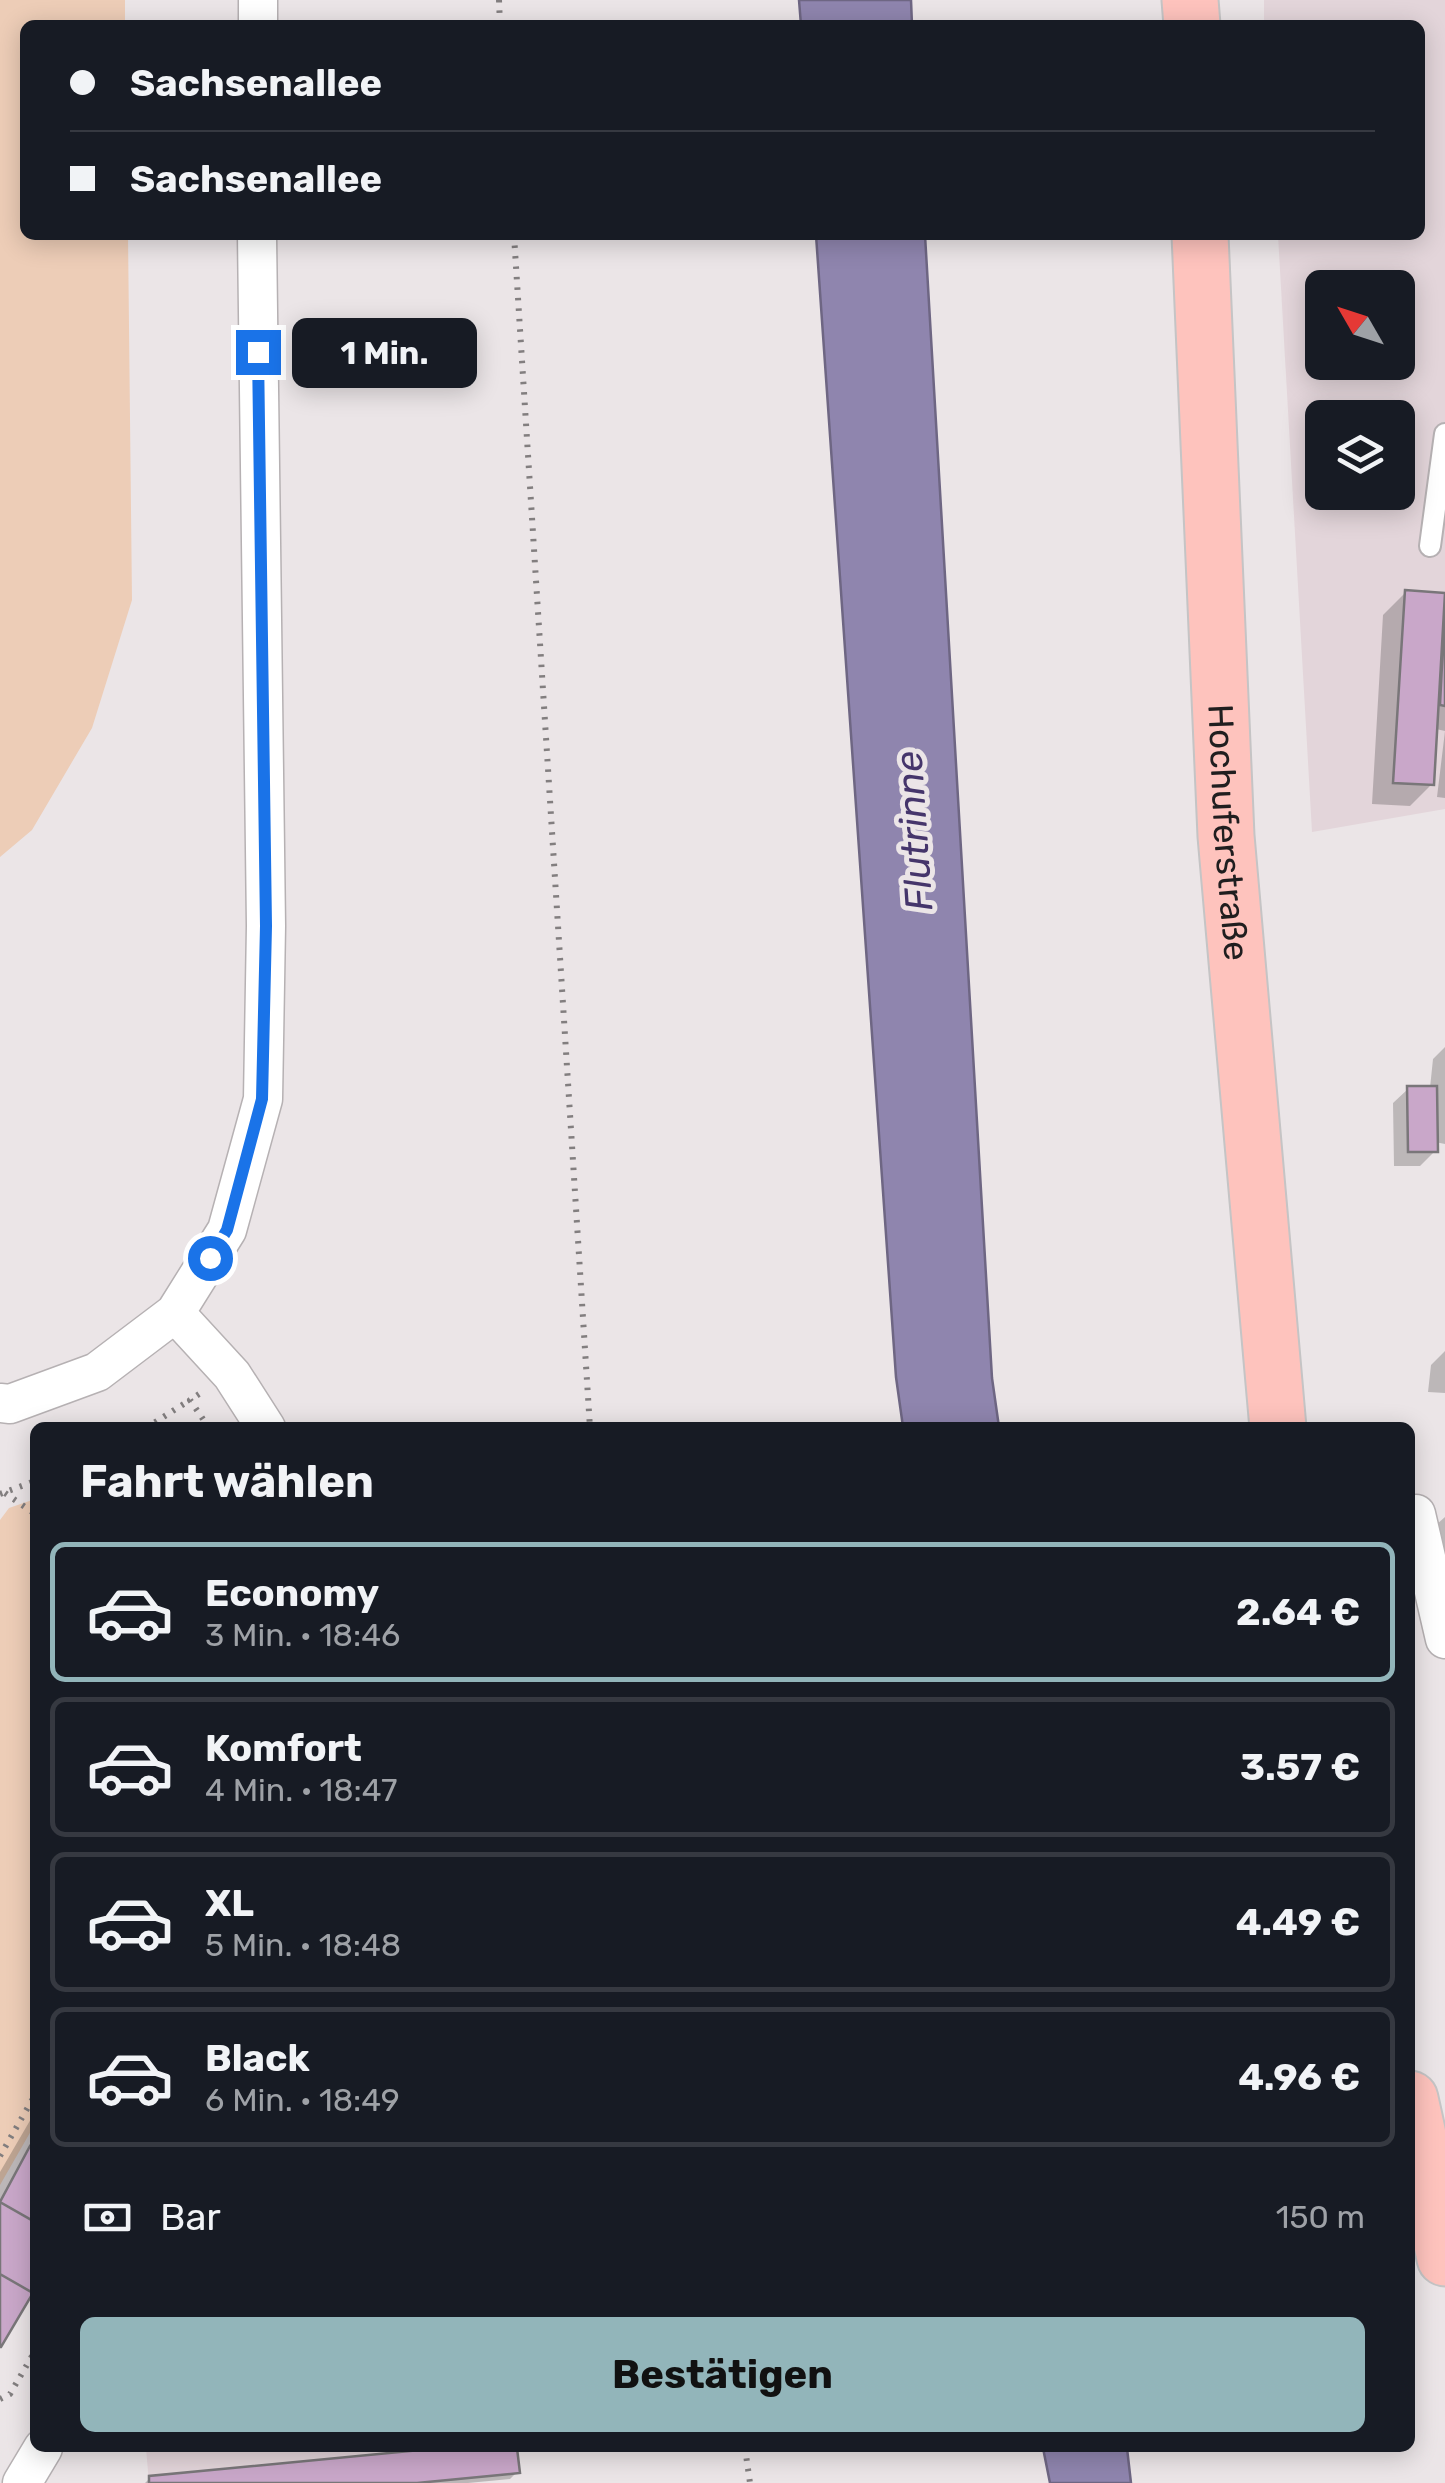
<!DOCTYPE html>
<html lang="de">
<meta charset="utf-8">
<style>
:root{--surface:#171b24;--page:#242831;--text:#f1f3f6;--muted:#9ea1a6;--line:#363941;--accent:#92b5ba}
body{margin:0;font-family:Rubik,sans-serif;background:var(--page);color:var(--text);height:100vh;display:flex;flex-direction:column;font-size:38px;white-space:nowrap}
*{box-sizing:border-box;margin:0}
p{font-size:32px;color:var(--muted)}
.icon{flex:none;width:55px;height:55px;fill:none;stroke:currentColor;stroke-width:2;stroke-linecap:round;stroke-linejoin:round}
.map{position:relative;flex:1;overflow:hidden}
.drawer{position:absolute;left:30px;top:1422px;width:1385px;height:1030px;display:flex;flex-direction:column;background:var(--surface);border-radius:15px;box-shadow:0 5px 25px #0003}
.drawer>*{flex:none}
.guide{position:absolute;left:20px;top:20px;width:1405px;height:220px;border-radius:15px;box-shadow:0 5px 25px #0003;display:grid;align-content:center;height:220px;padding:0 50px;background:var(--surface)}
.needle{width:65px;rotate:309deg}
.fabs{position:absolute;left:1305px;top:270px;display:grid;gap:20px}
.fabs a{display:grid;place-items:center;width:110px;height:110px;border-radius:15px;background:var(--surface);box-shadow:0 5px 25px #0003;font-size:50px}
.end{position:absolute;width:45px;height:45px;margin:-22px;border:12px solid #1a73e8;background:#fff;box-shadow:0 0 0 5px #fff}
.from{border-radius:50%}
.bubble{position:absolute;height:70px;border-radius:15px;background:var(--surface);box-shadow:0 5px 25px #0003;font-size:32px;font-weight:700;line-height:70px;text-align:center}
.guide b{display:flex;align-items:center;gap:35px;height:95px;font-size:38px}
.guide b+b{border-top:2px solid var(--line)}
.guide i{width:25px;height:25px;background:var(--text)}
ul{padding:0;list-style:none}
li{display:flex;align-items:center;gap:30px;height:140px;margin:0 20px 15px;padding:0 30px;border:5px solid var(--line);border-radius:15px}
li div{flex:1}
li b{display:block;font-size:38px}
li em{font-style:normal;font-weight:700}
li.on{border-color:var(--accent)}
li>.icon{width:90px;height:90px;stroke-width:1.5}
h2{padding:0 50px;font-size:45px;line-height:120px}
.pay{display:flex;align-items:center;gap:25px;height:110px;padding:0 50px;font-size:38px}
.pay p{margin-inline-start:auto}
.cta{display:flex;gap:20px;margin-top:auto;padding:20px 50px}
.cta a{flex:1;height:115px;border-radius:15px;background:var(--accent);color:#111;font-size:40px;font-weight:700;line-height:115px;text-align:center}
.map>svg:first-child{display:block}
.built{fill:#e3d5da;fill-rule:evenodd}
.green{fill:#edcdb7}
.water{fill:#8f85ae;stroke:#6e6683;stroke-width:2.5}
.shadow{fill:#0003}
.building{fill:#c9a7c9;stroke:#797679;stroke-width:2.5}
.lines{fill:none;stroke-linecap:round;stroke-linejoin:round}
.lane-casing{stroke:#b6b1b3;stroke-width:24}
.street-casing{stroke:#b6b1b3;stroke-width:41}
.primary-casing{stroke:#c5c4c5;stroke-width:59}
.path{stroke:#827e7f;stroke-width:6;stroke-dasharray:2.5 8;stroke-linecap:butt}
.lane{stroke:#fff;stroke-width:20}
.street{stroke:#fff;stroke-width:38}
.primary{stroke:#fec3bd;stroke-width:55}
.route{stroke:#1a73e8;stroke-width:12}
.labels{text-anchor:middle;dominant-baseline:central;stroke-width:10;stroke-linejoin:round;paint-order:stroke}
.street-label{font-size:35px;fill:#201e1f;stroke:#ebe5e7}
.water-label{font-size:38px;font-style:italic;fill:#45356b;stroke:#ebe5e7}
</style>
<div class="map">
<svg width="1445" height="2483" viewBox="0 0 1445 2483">
<rect width="100%" height="100%" fill="#ebe5e7"/>
<path class="built" d="M 1264,0 L 1445,0 L 1445,809 L 1312,832 L 1278,235 L 1420,235 L 1420,25 L 1264,25 ZM 1322,288 L 1398,288 L 1398,362 L 1322,362 ZM 1322,418 L 1398,418 L 1398,492 L 1322,492 Z
M 146,2448 L 517,2448 L 520,2473 L 417,2483 L 149,2483 Z"/>
<path class="green" d="M 0,0 L 125,0 L 125,25 L 25,25 L 25,235 L 128,235 L 132,600 L 92,728 L 32,830 L 0,857 Z
M 35,1499 L 35,2124 L 0,2185 L 0,1520 L 9,1508 Z"/>
<path class="water" d="M 799,0 L 911,0 L 912,25 L 801,25 Z
M 816,235 L 925,235 L 992,1378 L 999,1427 L 903,1427 L 896,1377 Z
M 1043,2448 L 1127,2448 L 1131,2483 L 1050,2483 Z"/>
<path class="shadow" d="M 1406,592 L 1445,597 L 1445,731 L 1436,729 L 1432,784 L 1410,806 L 1372,804 L 1383,615 Z
M 1445,731 L 1445,798 L 1437,797 Z
M 1445,1047 L 1445,1144 L 1435,1142 L 1435,1151 L 1420,1166 L 1394,1166 L 1393,1103 L 1408,1089 L 1430,1088 L 1433,1059 Z
M 1445,1351 L 1445,1393 L 1428,1392 L 1431,1365 Z
M 1445,1517 L 1445,1623 L 1428,1532 Z
M 35,2112 L 35,2284 L 0,2344 L 0,2172 Z
M 466,2448 L 515,2448 L 517,2472 L 510,2479 L 468,2483 L 145,2483 L 150,2478 Z"/>
<path class="building" d="M 1405,590 L 1445,593 L 1434,785 L 1393,783 Z
M 1445,605 L 1445,706 L 1440,705 Z
M 1407,1086 L 1437,1086 L 1438,1152 L 1408,1152 Z
M 30,2146 L 35,2149 L 35,2222 L 0,2202 Z
M 0,2202 L 35,2222 L 33,2293 L 0,2274 Z
M 0,2274 L 33,2293 L 1,2347 L 0,2347 Z
M 441,2448 L 517,2448 L 520,2473 L 417,2483 L 149,2483 L 149,2476 Z"/>
<g class="lines">
<g class="lane-casing">
<path id="lane" d="M 1430,546 L 1445,434"/>
</g>
<g class="street-casing">
<path id="street" d="M 258,25 L 258,0
M 175,1313 L 232,1375 L 266,1428
M 0,1403 L 10,1404 L 97,1372 L 175,1313 L 227,1230 L 263,1099 L 266,926 L 257,235
M 1416,1514 L 1445,1639
M 22,2483 L 43,2448"/>
</g>
<g class="primary-casing">
<g id="primary">
<path d="M 1190,0 L 1192,25"/>
<path id="s1" d="M 1200,235 L 1226,836 L 1278,1428"/>
<path d="M 1410,2099 L 1445,2258"/>
</g>
</g>
<path class="path" d="M 499,0 L 500,25
M 514,235 L 590,1428
M 199,1394 L 190,1400 L 209,1428
M 146,1428 L 190,1400
M 5,1493 L 35,1514
M 0,1494 L 35,1481
M 0,2156 L 35,2095
M 0,2399 L 10,2394 L 35,2351
M 745,2448 L 750,2483"/>
<use href="#lane" class="lane"/>
<use href="#street" class="street"/>
<use href="#primary" class="primary"/>
</g>
<g class="lines">
<path class="route" d="M 210,1258 L 227,1230 L 262,1099 L 266,926 L 258,352"/>
</g>
<g class="labels">
<g class="street-label">
<text stroke="none"><textPath href="#s1" startOffset="598">Hochuferstraße</textPath></text>
</g>
<g class="water-label">
<text transform="translate(914 831) rotate(-94)">Flutrinne</text>
</g>
</g>
</svg>
<div class="fabs">
<a><svg class="needle" viewBox="-14 -14 28 28"><path d="M0-13l5 13h-10z" fill="#e53935"/><path d="M0 13l5-13h-10z" fill="#9ea1a6"/></svg></a>
<a><svg class="icon" aria-label="layers" viewBox="0 0 24 24"><path d="M12 4l9 5-9 5-9-5zM3 14l9 5 9-5"/></svg></a>
</div>
<i class="end from" style="left:210px;top:1258px"></i>
<i class="end" style="left:258px;top:352px"></i>
<div class="bubble" style="left:292px;top:318px;width:185px">1 Min.</div>
<div class="guide">
<b><i class="from"></i>Sachsenallee</b>
<b><i></i>Sachsenallee</b>
</div>
<section class="drawer">
<h2>Fahrt wählen</h2>
<ul>
<li class="on"><svg class="icon" aria-label="car" viewBox="0 0 24 24"><path d="M5 17H2v-5l4-1 3-4h7l3 4 3 1v5h-3M9 17h6M6 11h13"/><circle cx="7" cy="17" r="2"/><circle cx="17" cy="17" r="2"/></svg><div><b>Economy</b><p>3 Min. · 18:46</p></div><em>2.64 €</em></li>
<li><svg class="icon" aria-label="car" viewBox="0 0 24 24"><path d="M5 17H2v-5l4-1 3-4h7l3 4 3 1v5h-3M9 17h6M6 11h13"/><circle cx="7" cy="17" r="2"/><circle cx="17" cy="17" r="2"/></svg><div><b>Komfort</b><p>4 Min. · 18:47</p></div><em>3.57 €</em></li>
<li><svg class="icon" aria-label="car" viewBox="0 0 24 24"><path d="M5 17H2v-5l4-1 3-4h7l3 4 3 1v5h-3M9 17h6M6 11h13"/><circle cx="7" cy="17" r="2"/><circle cx="17" cy="17" r="2"/></svg><div><b>XL</b><p>5 Min. · 18:48</p></div><em>4.49 €</em></li>
<li><svg class="icon" aria-label="car" viewBox="0 0 24 24"><path d="M5 17H2v-5l4-1 3-4h7l3 4 3 1v5h-3M9 17h6M6 11h13"/><circle cx="7" cy="17" r="2"/><circle cx="17" cy="17" r="2"/></svg><div><b>Black</b><p>6 Min. · 18:49</p></div><em>4.96 €</em></li>
</ul>
<div class="pay"><svg class="icon" aria-label="cash" viewBox="0 0 24 24"><path d="M3 7h18v10H3z"/><circle cx="12" cy="12" r="2"/></svg>Bar<p>150 m</p></div>
<div class="cta"><a>Bestätigen</a></div>
</section>
</div>
